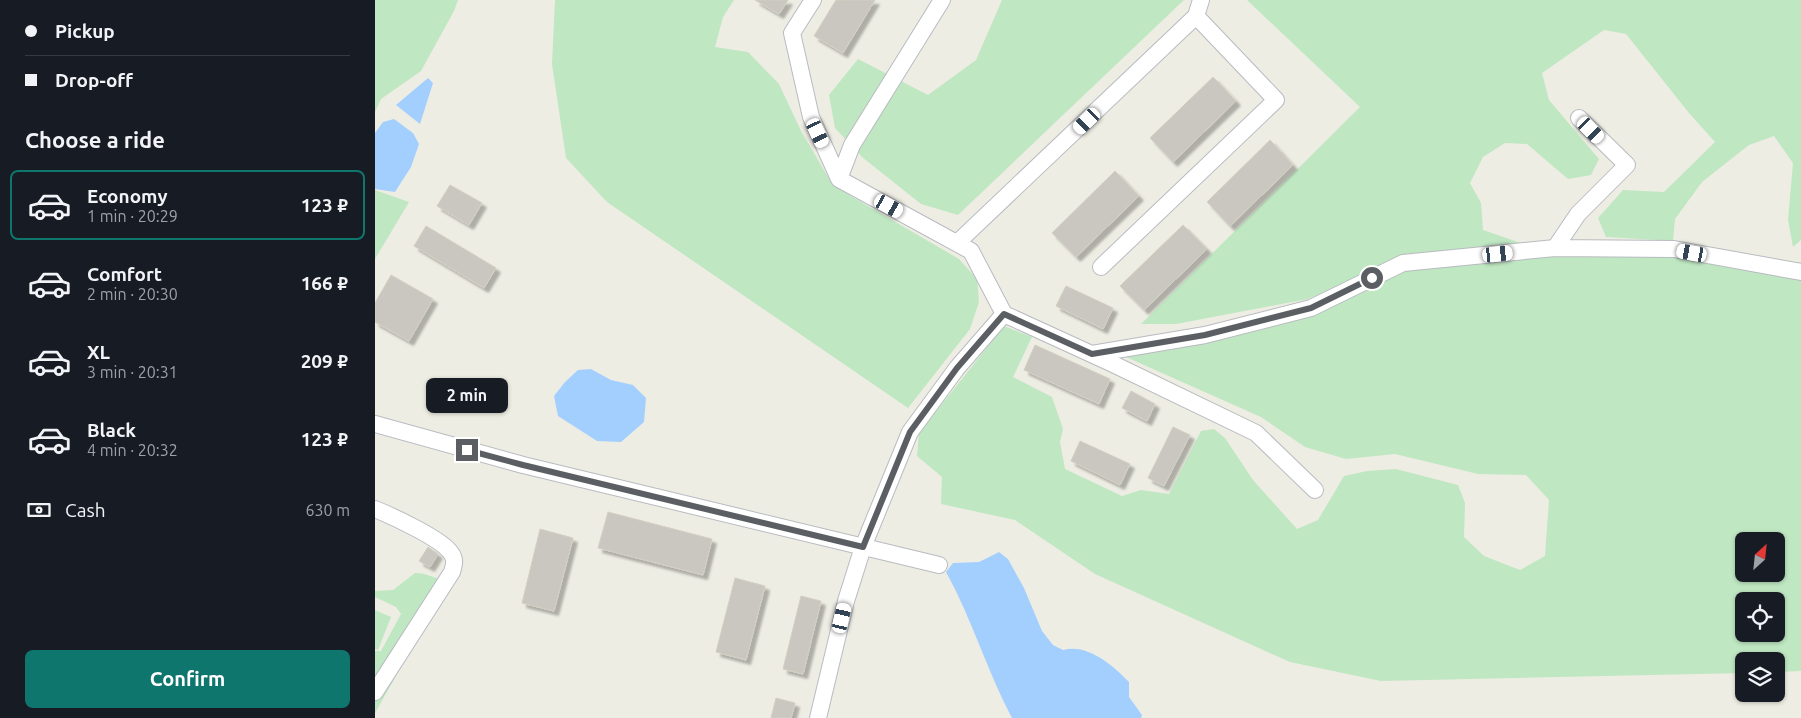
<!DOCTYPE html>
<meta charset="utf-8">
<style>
:root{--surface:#171b24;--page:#20242c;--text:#f1f3f6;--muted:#9ea1a6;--line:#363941;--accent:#0f766e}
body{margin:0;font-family:Ubuntu,sans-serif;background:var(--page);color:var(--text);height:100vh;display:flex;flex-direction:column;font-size:19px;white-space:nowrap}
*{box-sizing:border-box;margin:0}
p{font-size:16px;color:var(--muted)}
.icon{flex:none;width:28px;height:28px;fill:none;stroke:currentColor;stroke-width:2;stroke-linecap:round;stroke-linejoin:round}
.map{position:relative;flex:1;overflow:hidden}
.panel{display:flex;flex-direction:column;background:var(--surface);width:375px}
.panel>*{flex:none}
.hud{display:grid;align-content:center;height:110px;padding:0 25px;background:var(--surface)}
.needle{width:32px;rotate:27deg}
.tools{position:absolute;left:1360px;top:532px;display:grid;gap:10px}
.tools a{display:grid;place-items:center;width:50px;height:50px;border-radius:8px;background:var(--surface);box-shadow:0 1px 4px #0004;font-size:25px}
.end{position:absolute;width:22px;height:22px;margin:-11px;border:6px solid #5b5f64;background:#fff;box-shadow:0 0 0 2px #fff}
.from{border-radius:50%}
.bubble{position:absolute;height:35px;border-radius:8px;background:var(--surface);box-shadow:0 1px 4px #0004;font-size:16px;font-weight:700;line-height:35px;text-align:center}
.car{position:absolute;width:15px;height:30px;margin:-15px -8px;border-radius:6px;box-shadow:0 0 4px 1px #0007;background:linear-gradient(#fff 24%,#345 0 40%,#fff 0 76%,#345 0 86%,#fff 0)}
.hud b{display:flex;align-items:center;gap:18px;height:48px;font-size:19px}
.hud b+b{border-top:1px solid var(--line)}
.hud i{width:12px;height:12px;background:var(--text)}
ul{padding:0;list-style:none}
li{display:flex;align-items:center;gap:15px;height:70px;margin:0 10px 8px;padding:0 15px;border:2px solid transparent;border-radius:8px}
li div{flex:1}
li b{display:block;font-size:19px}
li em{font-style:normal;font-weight:700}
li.on{border-color:var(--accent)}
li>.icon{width:45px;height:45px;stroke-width:1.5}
h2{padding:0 25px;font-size:22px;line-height:60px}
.pay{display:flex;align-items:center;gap:12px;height:55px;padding:0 25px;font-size:19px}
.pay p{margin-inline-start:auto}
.cta{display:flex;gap:10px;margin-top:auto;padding:10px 25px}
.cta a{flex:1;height:58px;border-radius:8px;background:var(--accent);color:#fff;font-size:20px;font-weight:700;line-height:58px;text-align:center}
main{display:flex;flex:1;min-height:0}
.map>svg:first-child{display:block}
.green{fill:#bfe7c2;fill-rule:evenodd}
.water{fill:#a3cfff}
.building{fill:#c9c7c0;stroke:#d3cfc1;filter:url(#shadow)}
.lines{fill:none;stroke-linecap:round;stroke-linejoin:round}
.minor-casing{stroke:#b8bbc0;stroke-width:18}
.minor{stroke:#fff;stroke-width:16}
.route{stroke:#5b5f64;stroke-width:6}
</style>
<main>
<section class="panel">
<div class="hud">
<b><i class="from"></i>Pickup</b>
<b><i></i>Drop-off</b>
</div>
<h2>Choose a ride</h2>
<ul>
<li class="on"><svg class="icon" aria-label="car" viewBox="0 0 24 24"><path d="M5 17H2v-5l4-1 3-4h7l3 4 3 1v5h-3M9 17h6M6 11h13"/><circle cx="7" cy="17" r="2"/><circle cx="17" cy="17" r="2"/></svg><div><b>Economy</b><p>1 min · 20:29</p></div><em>123 ₽</em></li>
<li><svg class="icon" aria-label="car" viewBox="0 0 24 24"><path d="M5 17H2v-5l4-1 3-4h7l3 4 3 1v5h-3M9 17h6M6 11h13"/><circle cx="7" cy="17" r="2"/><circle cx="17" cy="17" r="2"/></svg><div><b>Comfort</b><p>2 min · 20:30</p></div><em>166 ₽</em></li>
<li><svg class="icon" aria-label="car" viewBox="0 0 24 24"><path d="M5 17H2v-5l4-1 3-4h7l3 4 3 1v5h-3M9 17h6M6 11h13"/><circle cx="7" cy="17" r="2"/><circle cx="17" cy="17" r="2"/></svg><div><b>XL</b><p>3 min · 20:31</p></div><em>209 ₽</em></li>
<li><svg class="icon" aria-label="car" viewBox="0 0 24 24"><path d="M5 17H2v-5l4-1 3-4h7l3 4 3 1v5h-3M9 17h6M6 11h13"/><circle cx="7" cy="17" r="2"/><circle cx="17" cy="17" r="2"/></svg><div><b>Black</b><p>4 min · 20:32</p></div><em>123 ₽</em></li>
</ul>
<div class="pay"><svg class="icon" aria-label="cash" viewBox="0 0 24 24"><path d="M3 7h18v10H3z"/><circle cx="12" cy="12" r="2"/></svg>Cash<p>630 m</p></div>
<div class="cta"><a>Confirm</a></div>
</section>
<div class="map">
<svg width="1426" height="718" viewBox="0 0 1426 718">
<defs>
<filter id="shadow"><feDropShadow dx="4.5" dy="4.5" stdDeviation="1" flood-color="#0004"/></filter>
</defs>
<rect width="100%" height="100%" fill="#eeede3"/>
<path class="green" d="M 0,0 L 83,0 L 79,11 L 46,71 L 6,99 L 0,112 Z
M 180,0 L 359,0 L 348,17 L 340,47 L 373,52 L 404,84 L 426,131 L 456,182 L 474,195 L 584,259 L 602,279 L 604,302 L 595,329 L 533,408 L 232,202 L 191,158 L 177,64 Z
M 627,0 L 809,0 L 583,215 L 546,204 L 487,157 L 460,128 L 454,95 L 483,59 L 553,95 L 601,60 Z
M 872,0 L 1426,0 L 1426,240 L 1418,247 L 1413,220 L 1418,163 L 1399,136 L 1374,145 L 1327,182 L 1300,219 L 1298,241 L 1231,237 L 1223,218 L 1248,190 L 1289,192 L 1340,142 L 1314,113 L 1251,34 L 1229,30 L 1167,73 L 1174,100 L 1224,159 L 1216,175 L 1193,179 L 1152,144 L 1130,143 L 1108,157 L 1095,183 L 1106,203 L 1108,230 L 1146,243 L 1025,258 L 933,299 L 801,324 L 766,324 L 985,107 Z
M 0,190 L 34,202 L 0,259 Z
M 1177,254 L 1297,257 L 1390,272 L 1426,262 L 1426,671 L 1401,672 L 1401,661 L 1369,661 L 1369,673 L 1006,681 L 915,662 L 720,574 L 640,520 L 566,504 L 567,477 L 542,456 L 544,433 L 629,326 L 657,337 L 638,377 L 677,397 L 688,429 L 685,442 L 690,469 L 747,496 L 766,490 L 794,494 L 826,431 L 839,429 L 850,438 L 878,480 L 922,529 L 943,520 L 969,476 L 992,471 L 1021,469 L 1083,485 L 1090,503 L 1089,537 L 1109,556 L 1145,570 L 1170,556 L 1174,500 L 1151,475 L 1103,474 L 1020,454 L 971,459 L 930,447 L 886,417 L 751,357 L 937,316 L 1028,270 ZM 1369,541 L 1401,541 L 1401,574 L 1369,574 ZM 1369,601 L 1401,601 L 1401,634 L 1369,634 Z
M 40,573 C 53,573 62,580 75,581 L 0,713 L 0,651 L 6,651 L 26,614 L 21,607 L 0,597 L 0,591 L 18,590 Z
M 0,610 L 16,617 L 3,650 L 0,649 Z"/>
<path class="water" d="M 53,78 L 58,83 L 45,124 L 21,105 Z
M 19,119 L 38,133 L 44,144 L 36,167 L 20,192 L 0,189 L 0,133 L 8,122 Z
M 216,369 L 236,380 L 258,385 L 271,398 L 269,422 L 246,442 L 222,441 L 183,416 L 179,396 L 190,382 L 203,370 Z
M 624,552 L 633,559 L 649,588 L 667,631 L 678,645 L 688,650 C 712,643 738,665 754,682 L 754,697 L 767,715 L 766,718 L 637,718 C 612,671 597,619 571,572 L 578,563 L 604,562 Z"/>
<path class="building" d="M 380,0 L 413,0 L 404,14 Z
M 461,0 L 500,0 L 468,53 L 439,36 Z
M 838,77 L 861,101 L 798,162 L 775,138 Z
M 895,140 L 918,165 L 855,226 L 832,202 Z
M 740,171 L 764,196 L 701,257 L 677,233 Z
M 75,185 L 107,203 L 94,225 L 62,206 Z
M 808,225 L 832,249 L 769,310 L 745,286 Z
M 51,226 L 121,268 L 109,288 L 39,246 Z
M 16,275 L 58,299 L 34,341 L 0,322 L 0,303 Z
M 691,286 L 738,308 L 728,329 L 681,306 Z
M 660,345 L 735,379 L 724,404 L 649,370 Z
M 756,391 L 780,404 L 772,421 L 747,408 Z
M 798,427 L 815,435 L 789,486 L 773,478 Z
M 705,441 L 755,464 L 745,485 L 696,461 Z
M 233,512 L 337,539 L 328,575 L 223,548 Z
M 165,529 L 198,538 L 179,611 L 147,603 Z
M 53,547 L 63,554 L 55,567 L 44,561 Z
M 360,578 L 390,586 L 371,660 L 341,652 Z
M 426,596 L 446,601 L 428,674 L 408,669 Z
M 401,698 L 420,703 L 416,718 L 396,718 Z"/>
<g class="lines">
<g class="minor-casing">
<path id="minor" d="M 438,0 L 417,33 L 436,117 L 464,179
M 567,0 L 477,145 L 464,179 L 596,251 L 629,314
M 582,243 L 821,16 L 826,0
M 1180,248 L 1203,214 L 1252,165 L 1204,118
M 726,267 L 901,100 L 821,16
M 717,354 L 830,335 L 936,308 L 1028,263 L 1180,248 L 1299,249 L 1426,272
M 0,424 L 148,465 L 564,565
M 0,509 C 17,516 67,539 76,553 C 81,560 79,565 77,572 L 0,692
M 443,718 L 471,601 L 488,547 L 535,432 L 582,368 L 629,314 L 736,363 L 881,433 L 940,490"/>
</g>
<use href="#minor" class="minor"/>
</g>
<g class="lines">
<path class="route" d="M 92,450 L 148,465 L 488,547 L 535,432 L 582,368 L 629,314 L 717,354 L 830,335 L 936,308 L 997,278"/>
</g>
</svg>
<div class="tools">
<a><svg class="needle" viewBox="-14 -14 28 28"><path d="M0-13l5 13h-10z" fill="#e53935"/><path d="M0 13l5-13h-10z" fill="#9ea1a6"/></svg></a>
<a><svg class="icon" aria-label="locate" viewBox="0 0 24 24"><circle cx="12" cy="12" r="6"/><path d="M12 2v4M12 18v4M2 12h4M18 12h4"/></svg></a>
<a><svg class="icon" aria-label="layers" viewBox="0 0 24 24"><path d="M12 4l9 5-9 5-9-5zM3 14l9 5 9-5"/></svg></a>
</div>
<i class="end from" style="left:997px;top:278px"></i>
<i class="end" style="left:92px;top:450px"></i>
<div class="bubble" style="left:51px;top:378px;width:82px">2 min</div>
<i class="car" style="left:712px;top:121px;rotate:226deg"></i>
<i class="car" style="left:1216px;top:130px;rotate:135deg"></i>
<i class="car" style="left:443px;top:133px;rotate:155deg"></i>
<i class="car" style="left:514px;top:206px;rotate:119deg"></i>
<i class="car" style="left:1317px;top:253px;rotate:280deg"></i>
<i class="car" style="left:1123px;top:254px;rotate:84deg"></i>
<i class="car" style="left:467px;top:618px;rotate:13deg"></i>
</div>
</main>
